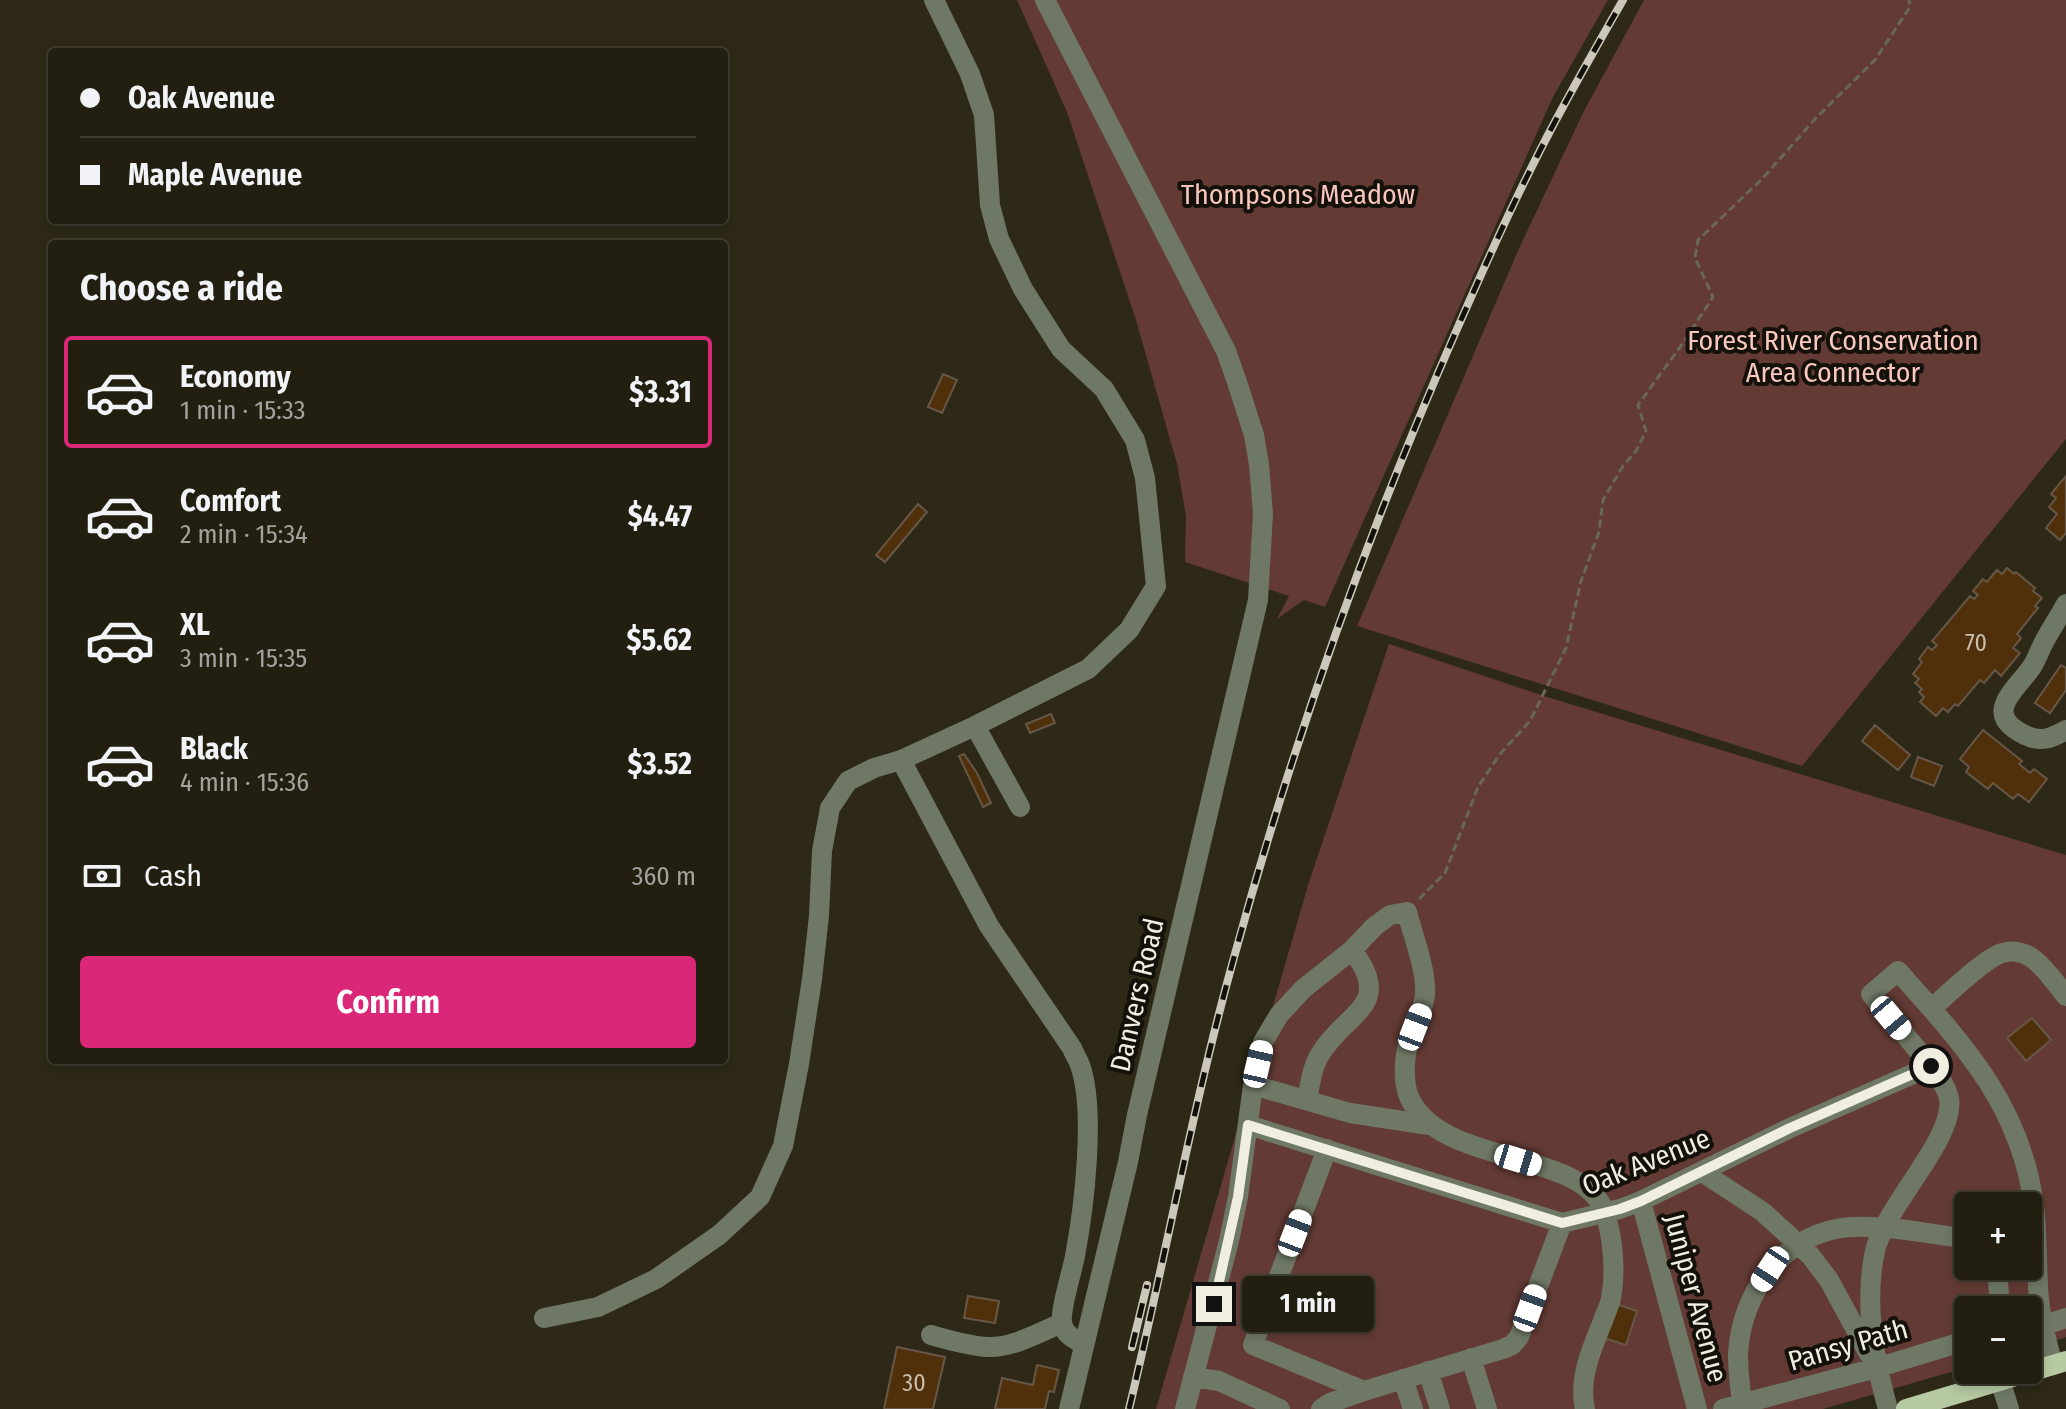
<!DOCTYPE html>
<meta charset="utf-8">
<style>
:root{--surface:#221f10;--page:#2a2719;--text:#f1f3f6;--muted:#a2a29f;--line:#3f3d30;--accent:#db2777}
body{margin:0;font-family:"Fira Sans Condensed",sans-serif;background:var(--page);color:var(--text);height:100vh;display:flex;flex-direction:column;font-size:30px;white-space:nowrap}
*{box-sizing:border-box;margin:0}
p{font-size:26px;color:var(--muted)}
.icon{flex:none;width:44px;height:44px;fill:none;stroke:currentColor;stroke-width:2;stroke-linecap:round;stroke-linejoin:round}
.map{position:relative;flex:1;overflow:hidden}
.panel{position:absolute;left:48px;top:240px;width:680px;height:824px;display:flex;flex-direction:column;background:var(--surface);border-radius:8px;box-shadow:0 4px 12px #0003,0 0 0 2px var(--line)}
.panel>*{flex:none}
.hud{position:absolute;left:48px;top:48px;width:680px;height:176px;border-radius:8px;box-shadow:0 4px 12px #0003,0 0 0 2px var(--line);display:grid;align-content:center;height:176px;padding:0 32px;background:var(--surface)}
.fabs{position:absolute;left:1954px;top:1192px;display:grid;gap:16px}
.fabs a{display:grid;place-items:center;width:88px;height:88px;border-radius:8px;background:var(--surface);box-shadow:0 4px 12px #0003,0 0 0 2px var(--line);font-size:40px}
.end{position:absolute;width:36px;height:36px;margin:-18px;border:10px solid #f0ede1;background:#111;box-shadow:0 0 0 4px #111}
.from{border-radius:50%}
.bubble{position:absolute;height:56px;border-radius:8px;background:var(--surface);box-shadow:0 4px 12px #0003,0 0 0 2px var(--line);font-size:26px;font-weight:700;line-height:56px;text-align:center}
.car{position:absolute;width:24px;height:48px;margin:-24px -12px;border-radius:10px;box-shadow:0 0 6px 2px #0007;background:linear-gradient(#fff 24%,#345 0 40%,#fff 0 76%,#345 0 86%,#fff 0)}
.hud b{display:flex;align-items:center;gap:28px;height:76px;font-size:30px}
.hud b+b{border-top:2px solid var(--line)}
.hud i{width:20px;height:20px;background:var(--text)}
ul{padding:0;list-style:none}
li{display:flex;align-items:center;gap:24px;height:112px;margin:0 16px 12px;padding:0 16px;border:4px solid transparent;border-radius:8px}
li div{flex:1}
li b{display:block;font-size:30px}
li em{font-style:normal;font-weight:700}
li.on{border-color:var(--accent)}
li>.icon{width:72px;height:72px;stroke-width:1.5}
h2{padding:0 32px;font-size:36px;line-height:96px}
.pay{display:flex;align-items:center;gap:20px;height:88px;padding:0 32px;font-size:30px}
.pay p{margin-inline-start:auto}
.action{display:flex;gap:16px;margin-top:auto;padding:16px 32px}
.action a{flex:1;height:92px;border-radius:8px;background:var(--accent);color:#fff;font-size:32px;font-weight:700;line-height:92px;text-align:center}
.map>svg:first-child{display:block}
.green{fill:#633b34;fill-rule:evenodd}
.building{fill:#502f0b;stroke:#675748;stroke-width:2}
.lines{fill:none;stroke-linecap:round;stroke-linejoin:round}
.path{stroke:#6a6756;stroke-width:3;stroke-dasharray:8 4;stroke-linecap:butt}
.minor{stroke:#6f7865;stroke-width:20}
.major{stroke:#b6c9a2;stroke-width:20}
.rail-casing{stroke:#cbc7ba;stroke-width:8}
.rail{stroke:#131109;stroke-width:5;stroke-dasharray:15;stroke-linecap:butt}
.route{stroke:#f0ede1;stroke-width:10}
.labels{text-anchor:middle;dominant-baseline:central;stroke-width:8;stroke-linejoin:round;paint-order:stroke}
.number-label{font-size:24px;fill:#c8beac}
.park-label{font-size:28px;fill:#f9c7be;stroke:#131109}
.street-label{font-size:28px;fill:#f0ede1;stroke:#131109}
</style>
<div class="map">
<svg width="2066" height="1409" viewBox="0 0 2066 1409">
<rect width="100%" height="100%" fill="#2d2916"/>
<path class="green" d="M 1017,0 L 1608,0 L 1553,97 L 1325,607 L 1304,600 L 1277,619 L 1289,596 L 1185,562 L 1186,516 L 1177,464 L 1136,320 L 1067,112 Z
M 1644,0 L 2066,0 L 2066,439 L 1802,766 L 1357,626 L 1521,244 L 1584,111 Z
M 1389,644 L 1547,697 L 2066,855 L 2066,1337 L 2028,1350 L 2028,1310 L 1968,1310 L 1968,1367 L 1823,1409 L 1156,1409 L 1309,882 ZM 1968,1206 L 2028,1206 L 2028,1266 L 1968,1266 Z"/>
<path class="building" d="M 943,374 L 957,380 L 942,413 L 928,407 Z
M 2066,476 L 2066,533 L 2060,540 L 2046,528 L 2057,514 L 2049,507 L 2056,498 L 2051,494 Z
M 918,504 L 927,512 L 885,562 L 876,555 Z
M 2007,568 L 2014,574 L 2016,572 L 2035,588 L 2033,591 L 2042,598 L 2035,606 L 2038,608 L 2017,634 L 2021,638 L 2013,648 L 2020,653 L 2001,676 L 1995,670 L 1984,683 L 1980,680 L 1958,706 L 1955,704 L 1948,712 L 1943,708 L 1936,716 L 1920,702 L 1924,697 L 1919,692 L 1922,689 L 1915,683 L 1919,679 L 1913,674 L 1922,662 L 1919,659 L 1928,647 L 1932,650 L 1937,645 L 1932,641 L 1970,596 L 1974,599 L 1978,595 L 1973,591 L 1983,579 L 1987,582 L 1997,570 L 2002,574 Z
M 2061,665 L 2066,668 L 2066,690 L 2050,713 L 2035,703 Z
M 1051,714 L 1055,723 L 1030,733 L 1026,724 Z
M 1875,725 L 1910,755 L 1898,770 L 1862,741 Z
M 1983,730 L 2022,761 L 2019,764 L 2030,773 L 2034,769 L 2047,779 L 2029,802 L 2018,794 L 2013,799 L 1993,783 L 1988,789 L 1966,772 L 1969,767 L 1960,759 Z
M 964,754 L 977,773 L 991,803 L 983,807 L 959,756 Z
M 1918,757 L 1942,766 L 1934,786 L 1911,777 Z
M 2032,1018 L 2051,1040 L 2026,1061 L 2007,1038 Z
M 968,1296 L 999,1301 L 995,1323 L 964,1318 Z
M 1613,1303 L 1637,1311 L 1626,1345 L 1601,1337 Z
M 897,1347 L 945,1357 L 933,1409 L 884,1409 Z
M 1037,1365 L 1059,1370 L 1054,1392 L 1049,1391 L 1045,1409 L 995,1409 L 1002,1378 L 1033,1385 Z"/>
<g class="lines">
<path class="path" d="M 1419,899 L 1445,873 L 1478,787 L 1500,754 L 1530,721 L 1566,648 L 1581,581 L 1599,532 L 1603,500 L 1623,466 L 1636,451 L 1646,431 L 1638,405 L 1685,340 L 1713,297 L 1695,258 L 1698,240 L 1762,179 L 1816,118 L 1875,60 L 1910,7 L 1909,0"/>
<path class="minor" d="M 1045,0 L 1226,351 L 1236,379 L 1254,435 L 1259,464 L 1263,514 L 1258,600 L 1137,1115 L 1128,1162 L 1069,1409
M 2066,604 C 2059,617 2051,629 2044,642 C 2040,650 2037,658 2033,665 C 2019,688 1979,713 2025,735 C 2041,743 2052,738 2066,730
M 975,726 L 1020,807
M 901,760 L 989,926 L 1072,1048 C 1074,1054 1078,1059 1080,1065 C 1096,1110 1084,1208 1075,1256 C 1072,1272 1060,1309 1062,1323 C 1064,1334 1074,1339 1083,1344
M 1932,1008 C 1947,995 1985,958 2002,953 C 2012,950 2024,952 2032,958 C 2045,967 2056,984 2066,996
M 1253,1085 L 1350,1113 L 1429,1125
M 1307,1100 C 1310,1085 1312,1066 1321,1053 C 1346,1012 1395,1006 1352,950
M 1248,1125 L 1562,1223 L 1620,1209 L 1641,1201 L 1790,1128 L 1931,1066 L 1871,994 L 1898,971 C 1963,1044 2021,1105 2034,1206 C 2038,1237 2036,1268 2039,1299 C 2041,1321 2047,1343 2053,1365
M 1327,1149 L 1253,1345 L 1364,1391
M 1702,1172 L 1763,1212 L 1810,1255 L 1829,1280 L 1869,1354
M 1641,1201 L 1697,1409
M 1997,1266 L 2000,1310
M 544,1318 L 598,1307 L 656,1279 L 719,1235 L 760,1197 L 783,1146 L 799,1064 L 812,979 L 819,916 L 822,851 L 830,808 L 848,781 L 874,768 L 901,760 L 975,726 L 1088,669 L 1129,630 L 1156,586 L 1145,478 L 1135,440 L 1104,389 L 1061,349 L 1023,289 L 999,239 L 990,205 L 984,115 L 970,74 L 934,0
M 2042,1326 L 2066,1318
M 931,1335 C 949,1340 969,1346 988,1347 C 1013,1348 1040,1332 1062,1323
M 1471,1358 L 1487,1409
M 1428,1371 L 1440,1409
M 1193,1377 L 1219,1381 L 1280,1409
M 1403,1379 L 1413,1409
M 2000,1380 L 2009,1409
M 1742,1403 C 1740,1387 1738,1370 1738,1354 C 1741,1291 1786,1231 1851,1227 C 1890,1225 1929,1234 1968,1239
M 1185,1409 L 1229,1241 L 1238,1197 L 1253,1085 L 1263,1042 L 1279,1015 L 1303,989 L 1352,950 L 1375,926 L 1390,915 L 1407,912 C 1413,936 1427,971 1425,995 C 1423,1011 1414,1026 1409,1041 C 1404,1059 1402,1084 1411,1101 C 1445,1167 1584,1149 1605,1213 C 1613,1238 1616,1272 1611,1298 C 1610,1306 1605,1313 1603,1321 C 1592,1348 1578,1379 1585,1409
M 1321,1409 L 1330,1403 L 1364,1391 L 1503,1349 L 1512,1345 L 1519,1337 L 1562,1223
M 1723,1409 L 1876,1368 L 1968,1340
M 1888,1409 C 1874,1360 1864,1301 1875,1251 C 1886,1204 1956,1138 1949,1098 C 1946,1085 1938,1076 1931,1066"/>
<path class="major" d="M 1906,1409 L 2066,1361"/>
<g class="rail-casing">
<path id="rail" d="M 1132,1347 L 1147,1285
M 1129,1409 C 1165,1260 1192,1109 1233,961 C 1291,748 1365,539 1454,336 C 1488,258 1523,180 1564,105 C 1583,70 1603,35 1623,0"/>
</g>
<use href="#rail" class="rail"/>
</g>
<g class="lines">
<path class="route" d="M 1214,1304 L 1238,1197 L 1248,1125 L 1562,1223 L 1620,1209 L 1641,1201 L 1790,1128 L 1931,1066"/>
</g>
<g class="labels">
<g class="number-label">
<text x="1976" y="643">70</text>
<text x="914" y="1383">30</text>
</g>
<g class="park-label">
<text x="1298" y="194">Thompsons Meadow</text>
<text x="1833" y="340">Forest River Conservation<tspan x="1833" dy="32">Area Connector</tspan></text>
</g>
<g class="street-label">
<text transform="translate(1137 995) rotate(-77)">Danvers Road</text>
<text transform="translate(1646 1162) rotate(-22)">Oak Avenue</text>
<text transform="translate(1696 1298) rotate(75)">Juniper Avenue</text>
<text transform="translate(1848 1345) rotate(-16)">Pansy Path</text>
</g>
</g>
</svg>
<div class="fabs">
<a>+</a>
<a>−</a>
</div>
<i class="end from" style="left:1931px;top:1066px"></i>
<i class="end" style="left:1214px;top:1304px"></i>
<div class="bubble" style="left:1242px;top:1276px;width:132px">1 min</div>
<i class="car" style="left:1891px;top:1018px;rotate:140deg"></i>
<i class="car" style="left:1415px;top:1027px;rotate:21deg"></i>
<i class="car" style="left:1258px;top:1064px;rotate:13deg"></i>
<i class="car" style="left:1518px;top:1160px;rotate:107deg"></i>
<i class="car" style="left:1295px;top:1233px;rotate:21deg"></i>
<i class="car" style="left:1770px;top:1269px;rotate:213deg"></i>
<i class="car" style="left:1530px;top:1308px;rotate:20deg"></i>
<div class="hud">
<b><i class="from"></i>Oak Avenue</b>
<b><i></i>Maple Avenue</b>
</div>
<section class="panel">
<h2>Choose a ride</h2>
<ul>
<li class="on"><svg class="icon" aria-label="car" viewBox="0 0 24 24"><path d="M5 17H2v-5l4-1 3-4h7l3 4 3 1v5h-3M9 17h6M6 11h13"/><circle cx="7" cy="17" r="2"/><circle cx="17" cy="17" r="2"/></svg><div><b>Economy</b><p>1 min · 15:33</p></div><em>$3.31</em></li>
<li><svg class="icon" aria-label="car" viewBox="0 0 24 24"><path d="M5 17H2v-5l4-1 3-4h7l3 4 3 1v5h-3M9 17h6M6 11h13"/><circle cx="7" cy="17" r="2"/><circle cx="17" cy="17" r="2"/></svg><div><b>Comfort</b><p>2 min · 15:34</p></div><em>$4.47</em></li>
<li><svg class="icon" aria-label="car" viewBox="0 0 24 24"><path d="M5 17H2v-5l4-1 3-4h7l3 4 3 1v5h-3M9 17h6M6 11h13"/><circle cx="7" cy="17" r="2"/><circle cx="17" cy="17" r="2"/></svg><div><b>XL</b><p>3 min · 15:35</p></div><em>$5.62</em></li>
<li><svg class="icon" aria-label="car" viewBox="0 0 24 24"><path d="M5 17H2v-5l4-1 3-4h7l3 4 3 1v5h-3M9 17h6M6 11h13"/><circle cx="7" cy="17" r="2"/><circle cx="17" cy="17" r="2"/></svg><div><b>Black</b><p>4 min · 15:36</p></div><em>$3.52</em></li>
</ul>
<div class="pay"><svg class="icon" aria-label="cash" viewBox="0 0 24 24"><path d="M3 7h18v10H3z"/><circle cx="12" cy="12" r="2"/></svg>Cash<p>360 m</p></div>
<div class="action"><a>Confirm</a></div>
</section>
</div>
